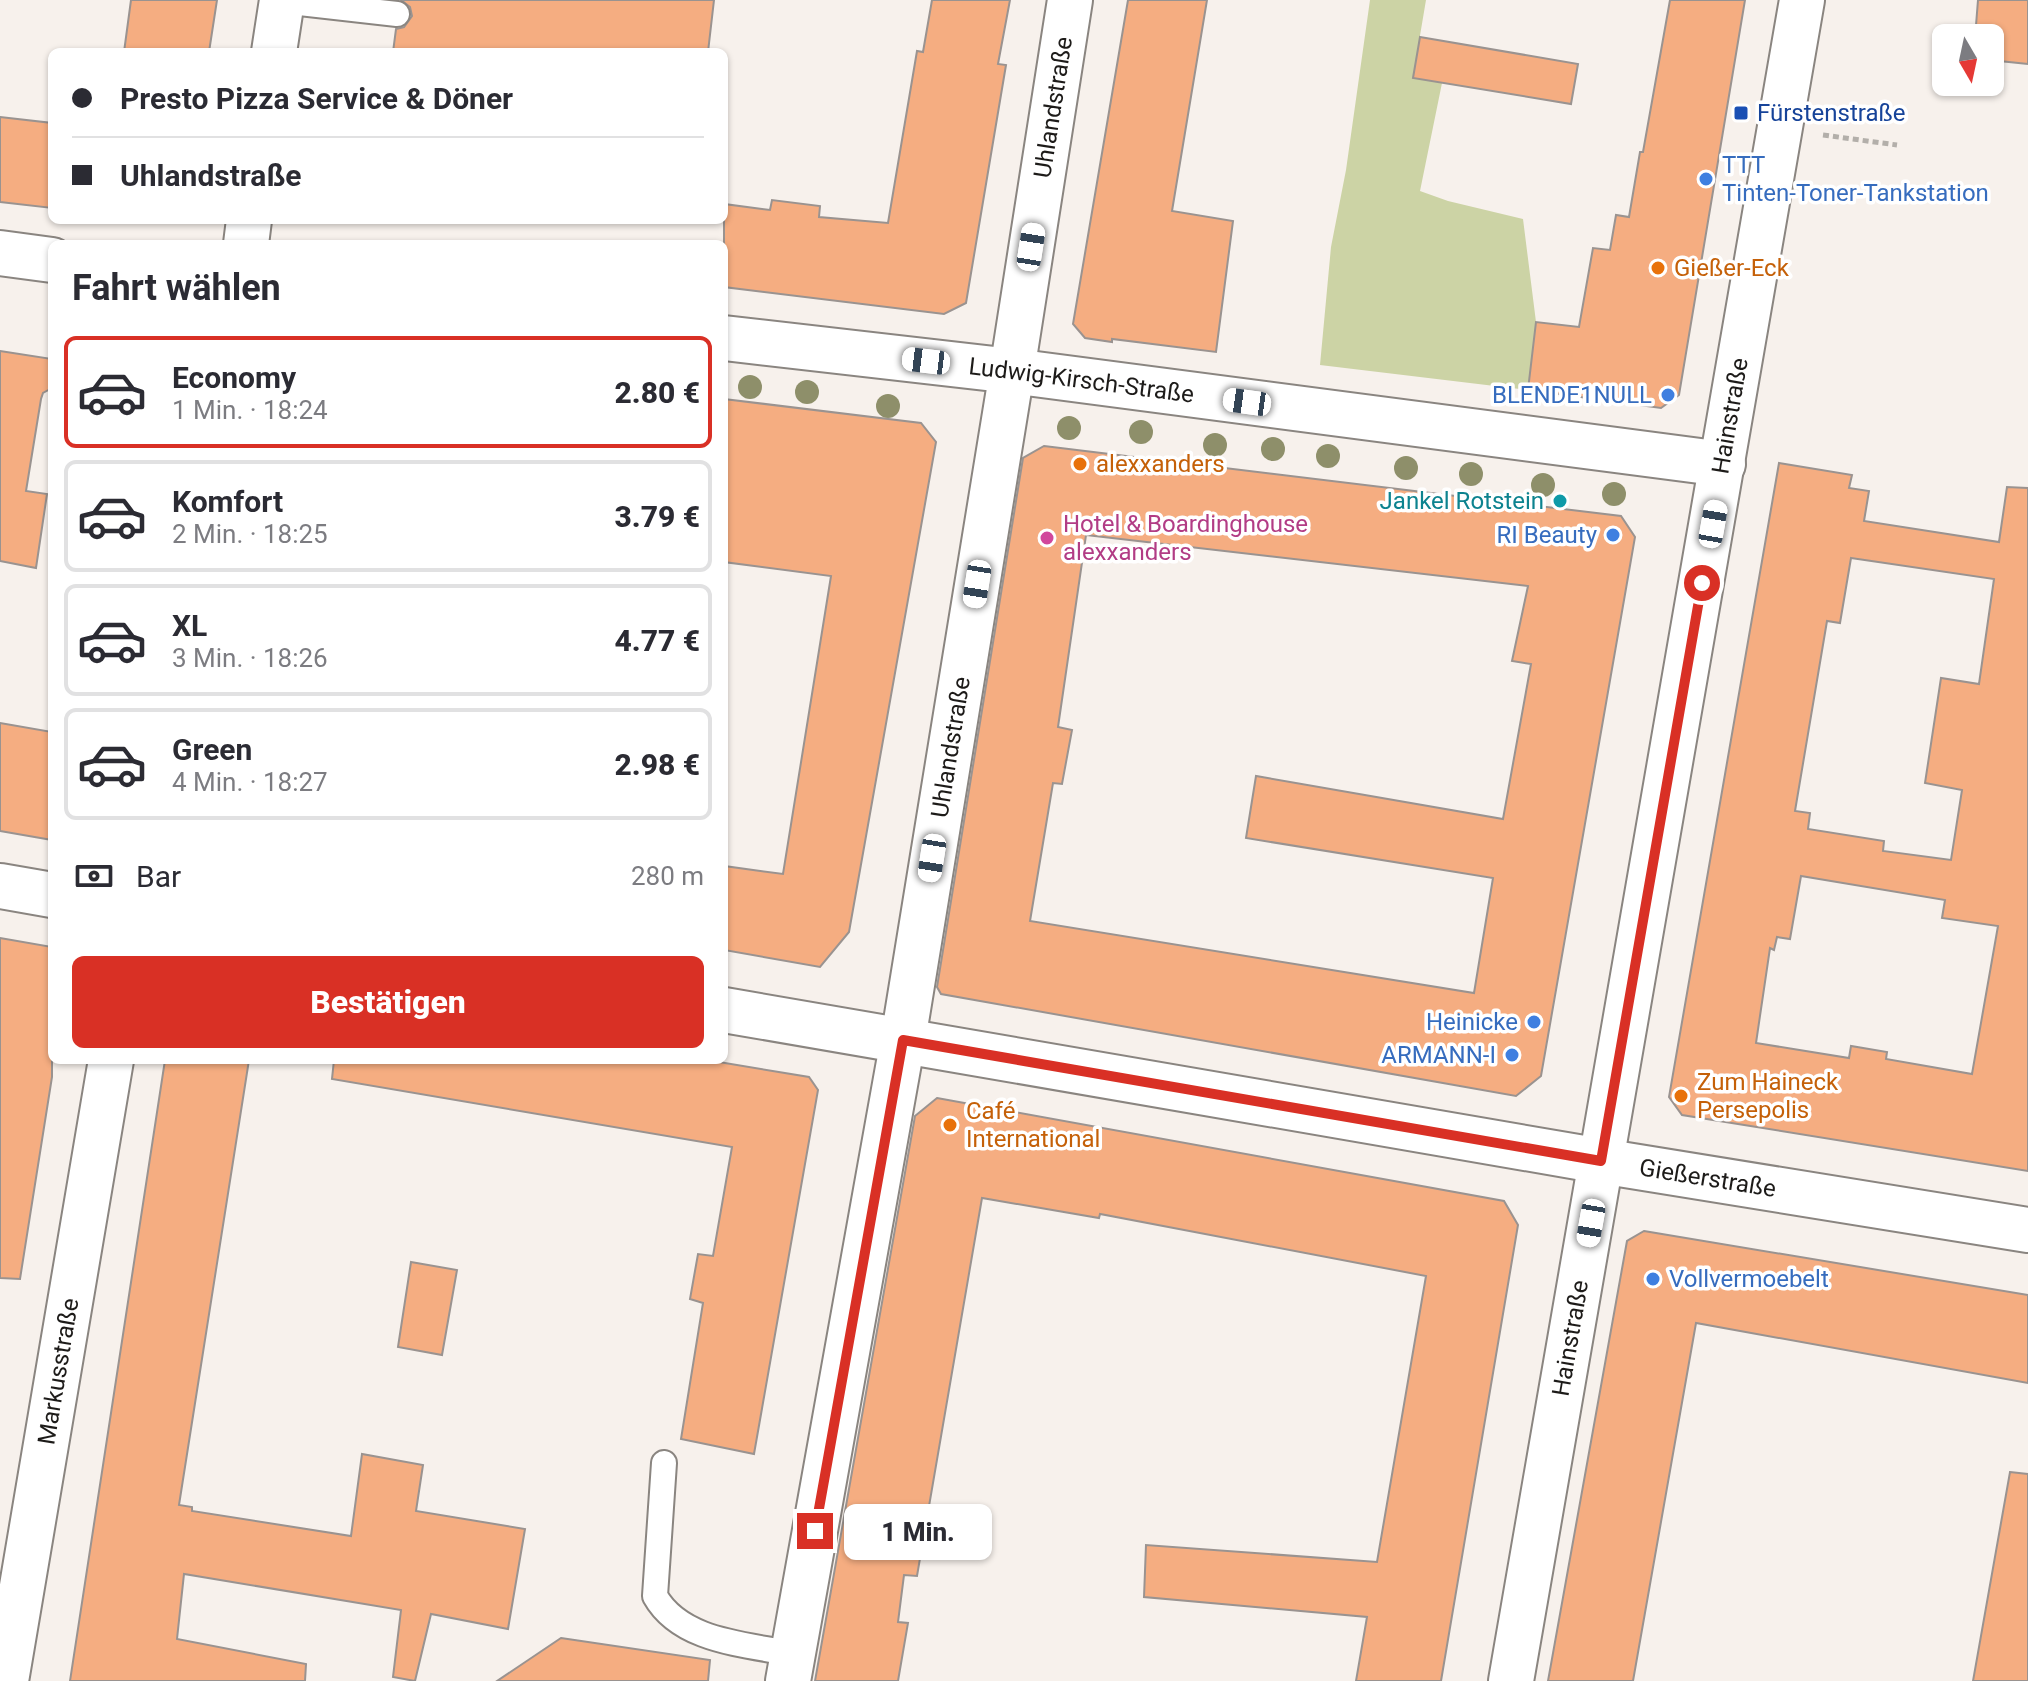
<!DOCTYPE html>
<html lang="de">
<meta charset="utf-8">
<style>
:root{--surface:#fff;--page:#f7f7f7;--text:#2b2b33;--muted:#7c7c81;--line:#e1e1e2;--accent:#d93025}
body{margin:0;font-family:Roboto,sans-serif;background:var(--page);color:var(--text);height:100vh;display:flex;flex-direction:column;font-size:30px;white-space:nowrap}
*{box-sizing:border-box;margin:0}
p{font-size:26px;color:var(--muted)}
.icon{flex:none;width:44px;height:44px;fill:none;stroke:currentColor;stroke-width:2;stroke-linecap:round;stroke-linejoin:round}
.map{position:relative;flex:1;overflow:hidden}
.side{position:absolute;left:48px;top:240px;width:680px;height:824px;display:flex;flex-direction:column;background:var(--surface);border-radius:12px;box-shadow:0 2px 6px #0004}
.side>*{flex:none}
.guide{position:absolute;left:48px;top:48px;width:680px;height:176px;border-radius:12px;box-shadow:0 2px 6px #0004;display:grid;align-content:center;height:176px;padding:0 24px;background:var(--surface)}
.needle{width:52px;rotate:171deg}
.controls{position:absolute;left:1932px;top:24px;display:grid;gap:16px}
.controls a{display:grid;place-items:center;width:72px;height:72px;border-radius:12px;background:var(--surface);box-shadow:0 2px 6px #0004;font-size:40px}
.end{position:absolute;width:36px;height:36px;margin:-18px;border:10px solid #d93025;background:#fff;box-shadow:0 0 0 4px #fff}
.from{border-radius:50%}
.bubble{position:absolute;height:56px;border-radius:12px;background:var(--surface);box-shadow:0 2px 6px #0004;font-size:26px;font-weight:800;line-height:56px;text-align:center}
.car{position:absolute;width:24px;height:48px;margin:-24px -12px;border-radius:10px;box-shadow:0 0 6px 2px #0007;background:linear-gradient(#fff 24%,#345 0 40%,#fff 0 76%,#345 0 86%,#fff 0)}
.guide b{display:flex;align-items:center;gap:28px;height:76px;font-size:30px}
.guide b+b{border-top:2px solid var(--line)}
.guide i{width:20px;height:20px;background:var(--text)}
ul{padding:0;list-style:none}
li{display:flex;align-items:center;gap:24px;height:112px;margin:0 16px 12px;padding:0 8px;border:4px solid var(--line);border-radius:12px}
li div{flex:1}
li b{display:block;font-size:30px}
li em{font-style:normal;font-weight:800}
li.selected{border-color:var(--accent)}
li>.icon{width:72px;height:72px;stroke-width:1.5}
h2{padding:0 24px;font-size:36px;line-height:96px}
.pay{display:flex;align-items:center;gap:20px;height:88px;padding:0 24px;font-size:30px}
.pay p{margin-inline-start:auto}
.button{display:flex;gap:16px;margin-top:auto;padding:16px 24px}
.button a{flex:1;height:92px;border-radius:12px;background:var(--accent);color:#fff;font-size:32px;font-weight:800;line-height:92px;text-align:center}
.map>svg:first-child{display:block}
.green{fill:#ccd3a5}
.building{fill:#f5ad81;stroke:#9a9390;stroke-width:2;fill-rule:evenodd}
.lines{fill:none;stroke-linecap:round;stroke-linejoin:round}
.service-casing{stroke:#8a8580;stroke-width:28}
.minor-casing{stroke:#8a8580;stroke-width:48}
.tertiary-casing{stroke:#8a8580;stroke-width:48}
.path{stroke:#b3afaa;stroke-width:5;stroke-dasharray:6 4;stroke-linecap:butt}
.service{stroke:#fff;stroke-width:24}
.minor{stroke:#fff;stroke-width:44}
.tertiary{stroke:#fff;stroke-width:44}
.tree{fill:#8e8f6a}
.route{stroke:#d93025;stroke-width:10}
.transit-dot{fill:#1a4fb4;stroke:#fff;stroke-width:3}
.shop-dot{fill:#3f7fe0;stroke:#fff;stroke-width:3}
.food-dot{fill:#e8710a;stroke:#fff;stroke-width:3}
.culture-dot{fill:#0f9aa8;stroke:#fff;stroke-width:3}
.hotel-dot{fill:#d1479c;stroke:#fff;stroke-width:3}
.labels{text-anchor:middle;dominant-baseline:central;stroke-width:7;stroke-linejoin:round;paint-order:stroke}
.street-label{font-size:24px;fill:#1d1b19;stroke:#fff}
.transit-label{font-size:24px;fill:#164399;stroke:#fff;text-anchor:start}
.shop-label{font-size:24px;fill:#366cbe;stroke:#fff;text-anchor:end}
.food-label{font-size:24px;fill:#c56008;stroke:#fff;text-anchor:start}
.culture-label{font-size:24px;fill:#0d838f;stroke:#fff;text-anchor:end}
.hotel-label{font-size:24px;fill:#b23c85;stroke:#fff;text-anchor:start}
</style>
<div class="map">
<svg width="2028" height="1681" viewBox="0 0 2028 1681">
<rect width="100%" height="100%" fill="#f7f1ec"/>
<path class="green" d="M 1370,0 L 1426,0 L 1413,77 L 1442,83 L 1420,191 L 1448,201 L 1523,219 L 1536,322 L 1528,390 L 1320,365 L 1331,247 L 1346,170 Z"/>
<path class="building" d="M 131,0 L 217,0 L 209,52 L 124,52 Z
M 401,0 L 714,0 L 708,52 L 393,52 L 396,29 L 404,27 L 412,16 L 410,7 Z
M 932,0 L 1010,0 L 998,64 L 1006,65 L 966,303 L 944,314 L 724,287 L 724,204 L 770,210 L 772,200 L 820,206 L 819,217 L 888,223 L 917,51 L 923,52 Z
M 1128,0 L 1207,0 L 1172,211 L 1233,221 L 1216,352 L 1112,339 L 1112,342 L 1085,338 L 1073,324 Z
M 1670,0 L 1745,0 L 1679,395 L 1661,408 L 1528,390 L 1536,322 L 1579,327 L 1593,248 L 1610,250 L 1616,215 L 1629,217 L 1640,152 L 1643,152 Z
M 1978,0 L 2028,0 L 2028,64 L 1990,60 L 1990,38 L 1975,38 Z
M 1420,37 L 1578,64 L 1571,104 L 1413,78 Z
M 0,117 L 52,123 L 52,208 L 0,202 Z
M 0,351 L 52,359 L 52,388 L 43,393 L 41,399 L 26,491 L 47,494 L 36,568 L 0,561 Z
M 724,399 L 921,423 L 936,442 L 849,932 L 820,967 L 724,950 L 724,866 L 783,874 L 831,576 L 724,562 Z
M 1044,446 L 1621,516 L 1635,537 L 1541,1076 L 1516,1096 L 941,994 L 937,987 L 1023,458 ZM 1086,535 L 1528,586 L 1512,661 L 1531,664 L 1503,819 L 1256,776 L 1246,838 L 1493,878 L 1474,993 L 1030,921 L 1053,783 L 1062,784 L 1072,730 L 1058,727 Z
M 1779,463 L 1852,475 L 1849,488 L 1869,491 L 1864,521 L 1999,542 L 2007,487 L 2028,488 L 2028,1171 L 1682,1115 L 1669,1097 ZM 1851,558 L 1994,579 L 1979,684 L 1941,678 L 1925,783 L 1962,790 L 1951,860 L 1883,851 L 1884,841 L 1808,829 L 1810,813 L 1795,811 L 1827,621 L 1840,623 ZM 1801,876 L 1945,900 L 1942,918 L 1998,926 L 1972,1074 L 1886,1059 L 1887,1052 L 1851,1046 L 1849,1058 L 1756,1043 L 1770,948 L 1774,950 L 1777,937 L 1790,939 Z
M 0,723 L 52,732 L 52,840 L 0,831 Z
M 0,938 L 52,947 L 52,1077 L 20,1279 L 0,1278 Z
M 165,1060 L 249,1060 L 179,1505 L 192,1507 L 192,1511 L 351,1536 L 362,1454 L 423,1465 L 416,1511 L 525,1529 L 508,1629 L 431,1614 L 415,1681 L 393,1677 L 401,1610 L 184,1574 L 177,1639 L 306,1664 L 305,1681 L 70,1681 Z
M 334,1060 L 707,1060 L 809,1077 L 818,1090 L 754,1454 L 681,1439 L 703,1303 L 690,1299 L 698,1254 L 713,1256 L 732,1147 L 332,1079 Z
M 937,1098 L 1504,1201 L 1518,1225 L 1441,1681 L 1356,1681 L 1367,1617 L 1144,1597 L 1146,1545 L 1377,1562 L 1426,1276 L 1100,1214 L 1099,1218 L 982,1198 L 917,1576 L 904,1575 L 898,1622 L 908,1623 L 898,1681 L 815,1681 L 915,1116 Z
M 1644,1231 L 2028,1295 L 2028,1383 L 1696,1323 L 1633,1681 L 1548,1681 L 1627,1241 Z
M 411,1262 L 457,1270 L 442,1355 L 398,1347 Z
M 2010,1472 L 2028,1474 L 2028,1681 L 1973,1681 Z
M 561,1638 L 710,1660 L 708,1681 L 497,1681 Z"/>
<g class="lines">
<g class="service-casing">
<path id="service" d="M 282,1 L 397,14
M 664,1463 L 655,1596 C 681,1642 746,1644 793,1654"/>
</g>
<g class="minor-casing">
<g id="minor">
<path d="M 274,52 L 282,0"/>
<path d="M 246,244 L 249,220"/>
<path d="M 0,253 L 52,260"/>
<path id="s1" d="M 724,338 L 1012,371 L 1723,464"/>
<path d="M 0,886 L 52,895"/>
<path id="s2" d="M 724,1010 L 1601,1161 L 2028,1230"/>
<path id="s3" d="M 6,1681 L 111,1060"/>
<path id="s4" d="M 788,1681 L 903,1040 L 1012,371 L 1070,0"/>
</g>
</g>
<g class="tertiary-casing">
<g id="tertiary">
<path id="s5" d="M 1511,1681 L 1802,0"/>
</g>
</g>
<path class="path" d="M 1823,135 L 1897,145"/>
<use href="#service" class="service"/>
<use href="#minor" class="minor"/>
<use href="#tertiary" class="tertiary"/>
</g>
<g class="tree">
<circle cx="750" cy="387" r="12"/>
<circle cx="807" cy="392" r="12"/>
<circle cx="888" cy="406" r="12"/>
<circle cx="1069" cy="428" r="12"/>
<circle cx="1141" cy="432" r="12"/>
<circle cx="1215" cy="445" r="12"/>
<circle cx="1273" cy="449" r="12"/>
<circle cx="1328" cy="456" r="12"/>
<circle cx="1406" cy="468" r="12"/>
<circle cx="1471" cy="474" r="12"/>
<circle cx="1543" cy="485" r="12"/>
<circle cx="1614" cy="494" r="12"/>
</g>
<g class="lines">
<path class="route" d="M 815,1531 L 903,1040 L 1601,1161 L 1702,583"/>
</g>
<rect class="transit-dot" x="1733" y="105" width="16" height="16" rx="4"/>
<g class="shop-dot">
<circle cx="1706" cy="179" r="8"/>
<circle cx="1668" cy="395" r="8"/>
<circle cx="1613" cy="535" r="8"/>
<circle cx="1534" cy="1022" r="8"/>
<circle cx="1512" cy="1055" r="8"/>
<circle cx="1653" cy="1279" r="8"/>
</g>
<g class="food-dot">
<circle cx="1658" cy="268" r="8"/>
<circle cx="1080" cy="464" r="8"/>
<circle cx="1681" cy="1096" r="8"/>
<circle cx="950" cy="1125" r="8"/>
</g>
<circle class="culture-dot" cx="1560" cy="501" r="8"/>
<circle class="hotel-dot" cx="1047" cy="538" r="8"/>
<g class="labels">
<g class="street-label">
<text stroke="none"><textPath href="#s4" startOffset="1596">Uhlandstraße</textPath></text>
<text stroke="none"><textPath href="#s1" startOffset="360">Ludwig-Kirsch-Straße</textPath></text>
<text stroke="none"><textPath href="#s5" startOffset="1284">Hainstraße</textPath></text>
<text stroke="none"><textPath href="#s4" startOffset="948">Uhlandstraße</textPath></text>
<text stroke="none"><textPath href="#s2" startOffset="998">Gießerstraße</textPath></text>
<text stroke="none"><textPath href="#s5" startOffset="348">Hainstraße</textPath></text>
<text stroke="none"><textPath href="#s3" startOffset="314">Markusstraße</textPath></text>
</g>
<g class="transit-label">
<text x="1757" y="113">Fürstenstraße</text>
</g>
<g class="shop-label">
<text x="1722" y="165" text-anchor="start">TTT<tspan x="1722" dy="28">Tinten-Toner-Tankstation</tspan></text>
<text x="1652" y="395">BLENDE1NULL</text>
<text x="1597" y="535">RI Beauty</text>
<text x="1518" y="1022">Heinicke</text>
<text x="1496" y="1055">ARMANN-I</text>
<text x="1669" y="1279" text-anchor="start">Vollvermoebelt</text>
</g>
<g class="food-label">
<text x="1674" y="268">Gießer-Eck</text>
<text x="1096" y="464">alexxanders</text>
<text x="1697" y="1082">Zum Haineck<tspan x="1697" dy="28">Persepolis</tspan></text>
<text x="966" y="1111">Café<tspan x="966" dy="28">International</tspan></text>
</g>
<g class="culture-label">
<text x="1544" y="501">Jankel Rotstein</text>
</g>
<g class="hotel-label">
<text x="1063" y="524">Hotel &amp; Boardinghouse<tspan x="1063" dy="28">alexxanders</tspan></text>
</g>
</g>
</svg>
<div class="controls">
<a><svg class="needle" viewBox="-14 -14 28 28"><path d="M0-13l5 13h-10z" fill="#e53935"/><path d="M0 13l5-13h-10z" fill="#7c7c81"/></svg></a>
</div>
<i class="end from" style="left:1702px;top:583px"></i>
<i class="end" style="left:815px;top:1531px"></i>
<div class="bubble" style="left:844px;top:1504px;width:148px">1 Min.</div>
<i class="car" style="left:1031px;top:247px;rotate:9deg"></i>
<i class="car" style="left:926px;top:361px;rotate:277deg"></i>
<i class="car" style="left:1247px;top:402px;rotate:278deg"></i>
<i class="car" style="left:1713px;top:524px;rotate:10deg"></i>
<i class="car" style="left:977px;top:584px;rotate:189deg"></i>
<i class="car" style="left:932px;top:858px;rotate:189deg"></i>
<i class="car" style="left:1591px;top:1223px;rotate:190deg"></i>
<div class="guide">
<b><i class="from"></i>Presto Pizza Service &amp; Döner</b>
<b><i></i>Uhlandstraße</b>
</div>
<section class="side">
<h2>Fahrt wählen</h2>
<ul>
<li class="selected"><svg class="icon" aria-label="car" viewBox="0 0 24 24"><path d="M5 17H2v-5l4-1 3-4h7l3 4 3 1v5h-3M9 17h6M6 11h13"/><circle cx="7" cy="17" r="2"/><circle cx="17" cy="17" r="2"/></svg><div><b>Economy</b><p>1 Min. · 18:24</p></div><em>2.80 €</em></li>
<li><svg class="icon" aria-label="car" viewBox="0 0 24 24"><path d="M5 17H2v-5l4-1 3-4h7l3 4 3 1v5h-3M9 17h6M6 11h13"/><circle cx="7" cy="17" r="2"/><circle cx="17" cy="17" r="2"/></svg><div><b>Komfort</b><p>2 Min. · 18:25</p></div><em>3.79 €</em></li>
<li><svg class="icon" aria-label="car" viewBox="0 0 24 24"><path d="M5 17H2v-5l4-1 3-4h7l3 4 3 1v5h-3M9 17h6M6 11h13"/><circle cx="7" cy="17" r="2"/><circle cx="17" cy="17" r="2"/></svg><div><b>XL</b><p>3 Min. · 18:26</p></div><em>4.77 €</em></li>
<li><svg class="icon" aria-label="car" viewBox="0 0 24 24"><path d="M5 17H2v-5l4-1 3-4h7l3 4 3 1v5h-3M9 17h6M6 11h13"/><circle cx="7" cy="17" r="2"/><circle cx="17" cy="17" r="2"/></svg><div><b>Green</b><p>4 Min. · 18:27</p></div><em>2.98 €</em></li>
</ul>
<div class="pay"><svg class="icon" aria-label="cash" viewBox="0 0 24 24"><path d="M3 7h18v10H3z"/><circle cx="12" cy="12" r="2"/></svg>Bar<p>280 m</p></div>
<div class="button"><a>Bestätigen</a></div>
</section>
</div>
